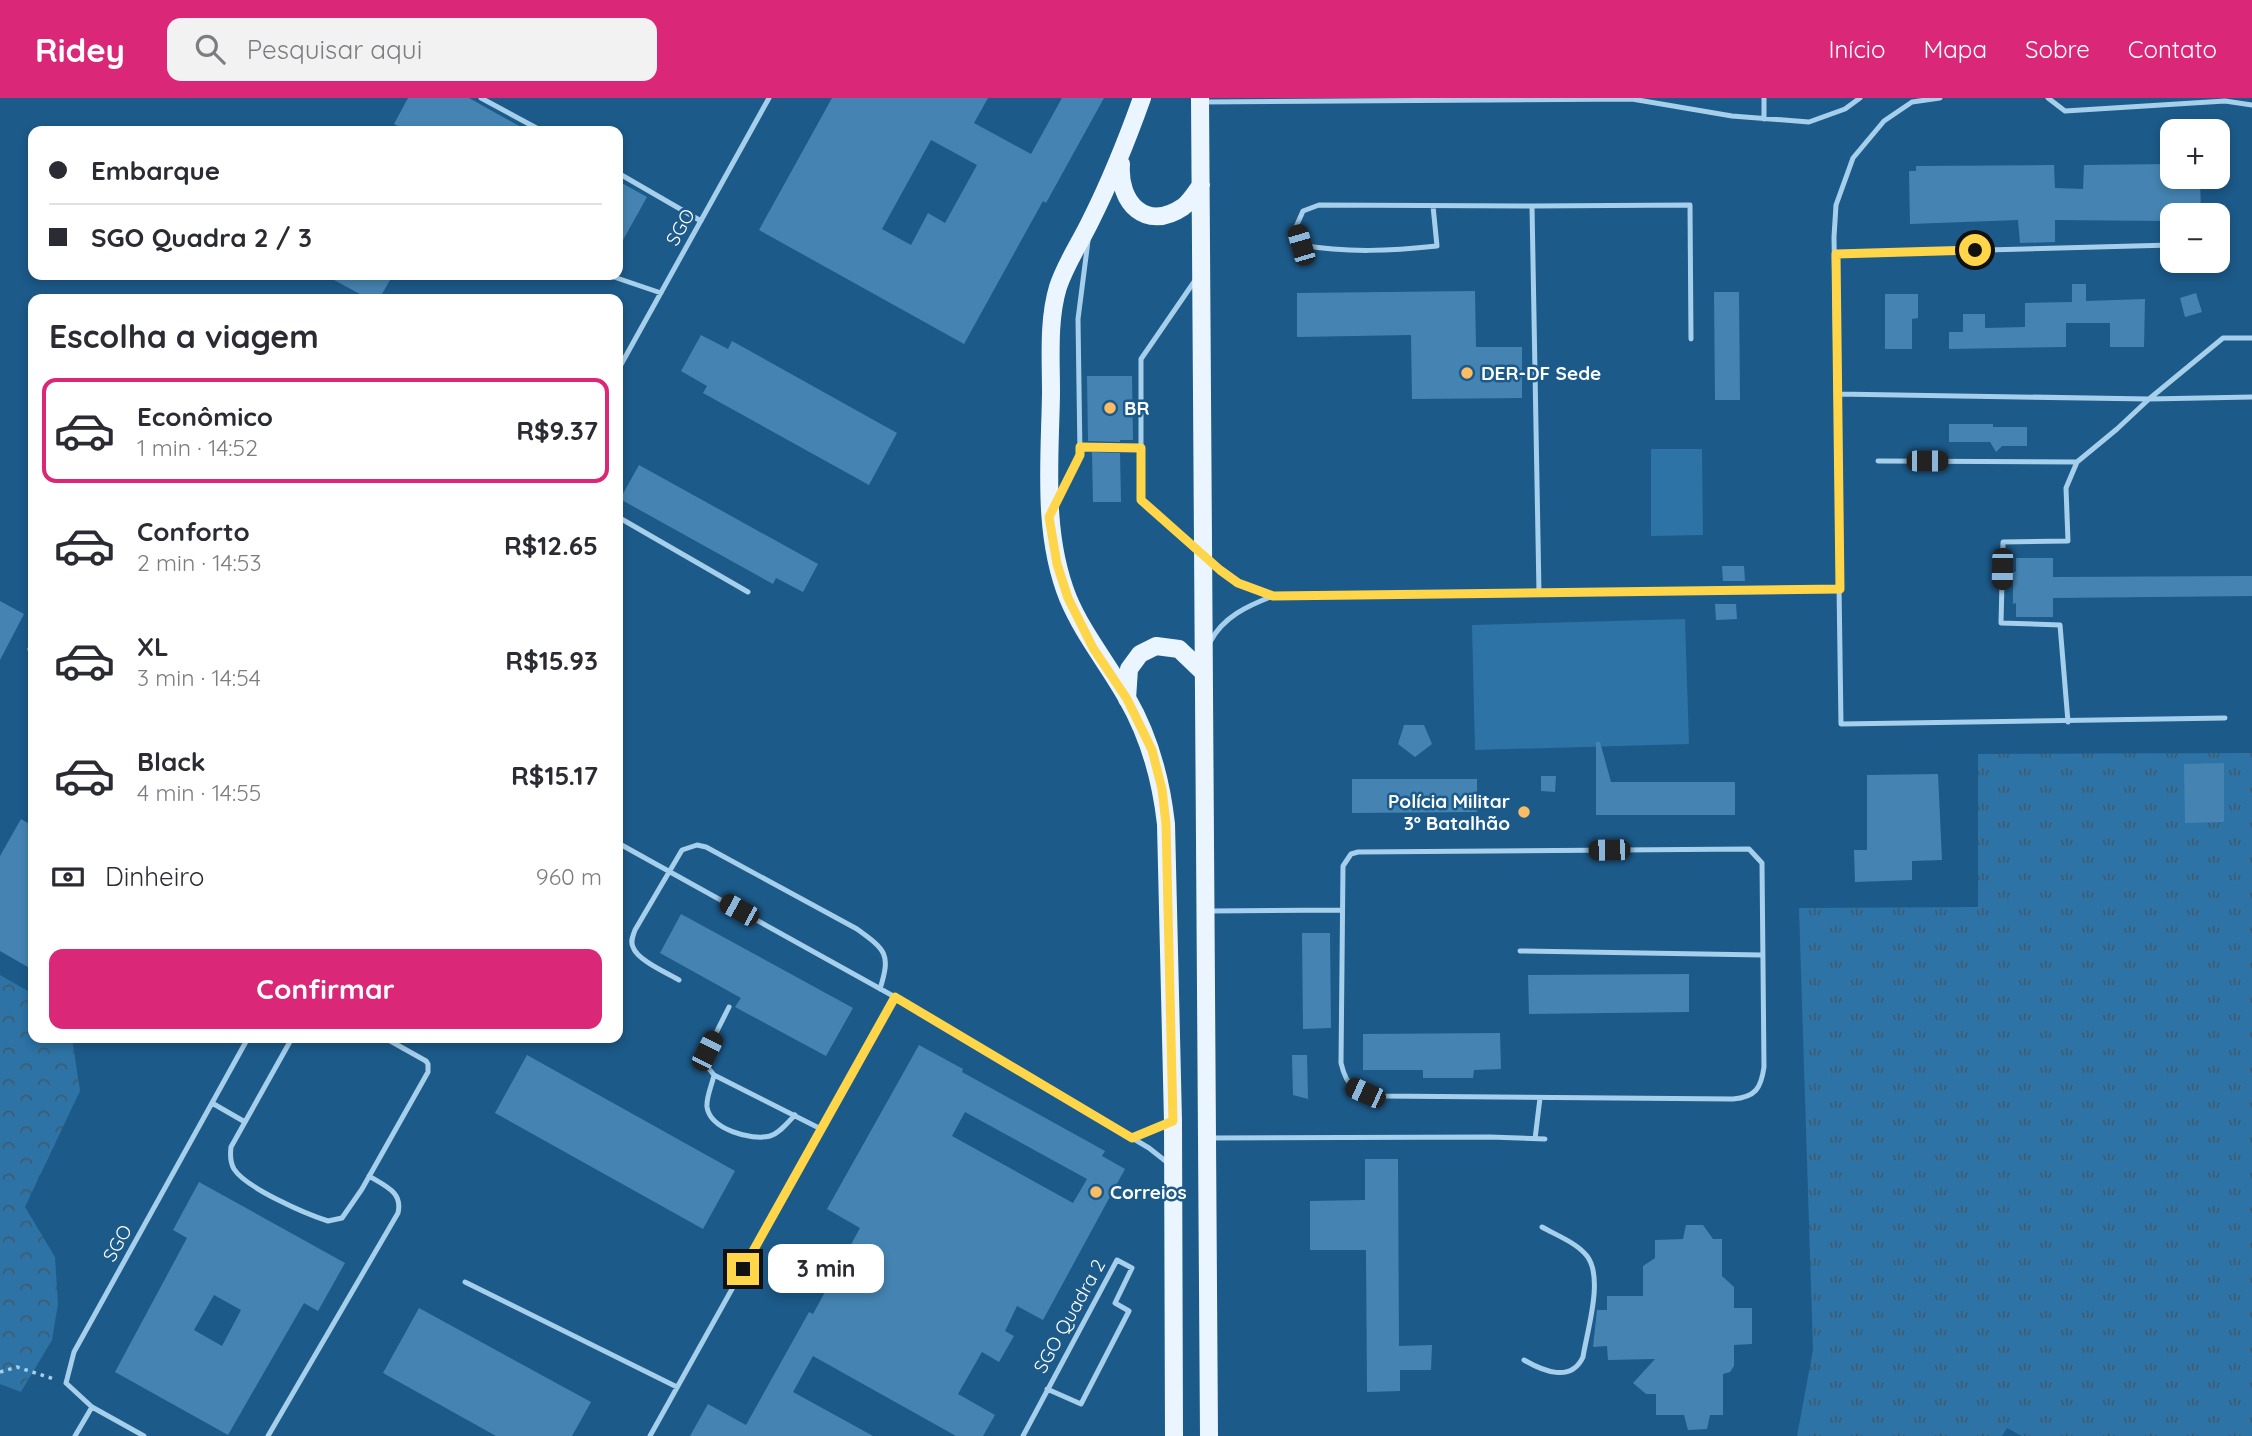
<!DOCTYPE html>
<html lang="pt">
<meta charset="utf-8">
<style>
:root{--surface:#fff;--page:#f2f2f3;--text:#2b2b33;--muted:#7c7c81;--line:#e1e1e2;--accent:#db2777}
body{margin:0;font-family:Quicksand,sans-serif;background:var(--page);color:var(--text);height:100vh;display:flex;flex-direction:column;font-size:26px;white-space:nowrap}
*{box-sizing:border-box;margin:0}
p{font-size:23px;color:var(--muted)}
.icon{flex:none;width:38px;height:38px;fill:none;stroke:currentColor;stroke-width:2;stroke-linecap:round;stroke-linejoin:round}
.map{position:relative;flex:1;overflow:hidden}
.details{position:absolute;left:28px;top:196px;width:595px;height:749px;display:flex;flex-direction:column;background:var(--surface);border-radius:14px;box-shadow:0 4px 10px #0003}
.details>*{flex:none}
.hud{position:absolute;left:28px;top:28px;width:595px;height:154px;border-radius:14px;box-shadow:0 4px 10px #0003;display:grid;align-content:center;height:154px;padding:0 21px;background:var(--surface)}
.buttons{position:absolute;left:2160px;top:21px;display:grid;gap:14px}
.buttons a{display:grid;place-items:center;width:70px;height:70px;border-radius:14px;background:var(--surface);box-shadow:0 4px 10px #0003;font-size:35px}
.end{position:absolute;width:32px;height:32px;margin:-16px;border:9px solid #ffd54a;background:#111;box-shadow:0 0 0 4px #111}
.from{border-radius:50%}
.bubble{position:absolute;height:49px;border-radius:14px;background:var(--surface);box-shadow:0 4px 10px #0003;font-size:23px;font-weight:700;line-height:49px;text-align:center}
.car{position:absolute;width:21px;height:42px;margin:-21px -10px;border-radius:9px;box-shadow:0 0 5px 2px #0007;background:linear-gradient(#222 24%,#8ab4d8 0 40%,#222 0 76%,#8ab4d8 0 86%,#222 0)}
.hud b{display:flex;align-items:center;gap:24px;height:66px;font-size:26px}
.hud b+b{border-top:2px solid var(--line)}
.hud i{width:18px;height:18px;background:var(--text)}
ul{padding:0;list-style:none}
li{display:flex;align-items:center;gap:21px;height:105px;margin:0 14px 10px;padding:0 7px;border:4px solid transparent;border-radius:14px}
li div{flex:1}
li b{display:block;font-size:26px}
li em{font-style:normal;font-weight:700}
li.active{border-color:var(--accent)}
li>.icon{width:63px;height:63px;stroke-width:1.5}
h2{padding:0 21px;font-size:32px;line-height:84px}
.pay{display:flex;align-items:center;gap:18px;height:77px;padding:0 21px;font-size:26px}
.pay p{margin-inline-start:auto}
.cta{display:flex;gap:14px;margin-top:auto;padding:14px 21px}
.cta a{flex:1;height:80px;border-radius:14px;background:var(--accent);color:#fff;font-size:28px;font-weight:700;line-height:80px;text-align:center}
header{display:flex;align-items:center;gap:42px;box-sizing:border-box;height:98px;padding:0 35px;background:var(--accent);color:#fff}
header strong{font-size:33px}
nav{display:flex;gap:38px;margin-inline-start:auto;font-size:24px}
.search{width:490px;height:63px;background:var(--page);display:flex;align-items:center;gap:18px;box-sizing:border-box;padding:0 24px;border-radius:14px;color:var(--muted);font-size:26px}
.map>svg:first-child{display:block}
.grass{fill:url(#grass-tufts)}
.forest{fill:url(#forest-crowns)}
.pitch{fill:#2d73a5}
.building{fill:#4584b2;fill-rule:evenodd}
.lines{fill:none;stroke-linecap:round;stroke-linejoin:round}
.path{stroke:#a6cfec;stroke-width:3.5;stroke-dasharray:3.5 5;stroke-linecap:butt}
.lane{stroke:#a6cfec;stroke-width:5}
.primary{stroke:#ebf5ff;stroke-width:18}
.route{stroke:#ffd54a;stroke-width:9}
.poi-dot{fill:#fcbc64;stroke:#1c5a89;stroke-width:2.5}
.labels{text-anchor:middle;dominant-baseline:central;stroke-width:5;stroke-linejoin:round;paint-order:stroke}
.street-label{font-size:19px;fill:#fff;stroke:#1c5a89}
.poi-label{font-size:19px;font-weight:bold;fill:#fff;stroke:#1c5a89;text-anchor:start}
</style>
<header>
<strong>Ridey</strong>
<div class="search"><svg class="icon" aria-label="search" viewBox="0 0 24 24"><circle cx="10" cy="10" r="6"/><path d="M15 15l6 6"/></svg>Pesquisar aqui</div>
<nav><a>Início</a><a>Mapa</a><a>Sobre</a><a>Contato</a></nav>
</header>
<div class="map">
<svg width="2252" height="1338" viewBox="0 0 2252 1338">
<defs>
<pattern id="grass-tufts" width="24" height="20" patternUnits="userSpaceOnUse" patternTransform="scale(1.75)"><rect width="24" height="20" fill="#2d73a5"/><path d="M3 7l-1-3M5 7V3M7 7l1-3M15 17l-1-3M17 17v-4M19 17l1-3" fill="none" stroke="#405c70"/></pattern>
<pattern id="forest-crowns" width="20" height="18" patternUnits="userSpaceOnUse" patternTransform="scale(1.75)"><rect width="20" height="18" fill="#2d73a5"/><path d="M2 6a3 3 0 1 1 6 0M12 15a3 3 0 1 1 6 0" fill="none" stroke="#405c70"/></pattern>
</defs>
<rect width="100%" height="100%" fill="#1c5a89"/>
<path class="grass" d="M 2252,655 L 2252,1338 L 2022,1338 L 2007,1330 L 2002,1338 L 1797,1338 L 1813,1252 L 1799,810 L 1978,809 L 1978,656 Z"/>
<path class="forest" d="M 0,877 L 33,896 L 33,940 L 72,940 L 80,993 L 25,1109 L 55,1159 L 58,1206 L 52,1242 L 21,1294 L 0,1286 Z"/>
<path class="pitch" d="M 1651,351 L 1702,351 L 1703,437 L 1651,438 Z
M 1685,521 L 1689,646 L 1475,652 L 1472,527 Z"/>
<path class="building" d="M 408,0 L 469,0 L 528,33 L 407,33 L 394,26 Z
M 832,0 L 988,0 L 974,25 L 1031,56 L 1062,0 L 1104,0 L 1046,105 L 1043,103 L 964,246 L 759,132 ZM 931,42 L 977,67 L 945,125 L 928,115 L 911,147 L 882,131 Z
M 2172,66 L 2172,79 L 2200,79 L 2201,117 L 2172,117 L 2172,122 L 2166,123 L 2055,122 L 2055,144 L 2020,145 L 2018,122 L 1910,126 L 1909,73 L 1916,73 L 1916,68 L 2054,67 L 2055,90 L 2083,91 L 2084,67 Z
M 618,83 L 647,99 L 618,151 Z
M 325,177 L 393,177 L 379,201 L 369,201 Z
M 2072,186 L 2086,186 L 2086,203 L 2145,201 L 2144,249 L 2110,249 L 2110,225 L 2066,225 L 2066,249 L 1949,251 L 1949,234 L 1963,234 L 1963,216 L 1985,216 L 1985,230 L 2025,229 L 2025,205 L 2072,204 Z
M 1475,193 L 1476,249 L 1522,249 L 1522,300 L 1412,301 L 1411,237 L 1297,239 L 1297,195 Z
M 1714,194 L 1739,194 L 1740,302 L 1715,302 Z
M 2196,195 L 2202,214 L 2185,219 L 2180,200 Z
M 1885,196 L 1918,196 L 1918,220 L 1912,221 L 1912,251 L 1885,251 Z
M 701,237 L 728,251 L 732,243 L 897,335 L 869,387 L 703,295 L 707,288 L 681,273 Z
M 1087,278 L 1132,278 L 1133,342 L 1120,342 L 1120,344 L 1088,343 Z
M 1949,326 L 1993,326 L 1993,329 L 2027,329 L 2027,348 L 2002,348 L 1996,354 L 1990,344 L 1949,344 Z
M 1092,354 L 1120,355 L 1121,404 L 1093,404 Z
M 639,367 L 818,466 L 803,494 L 776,480 L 773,486 L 620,401 Z
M 2016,460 L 2053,460 L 2053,479 L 2252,478 L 2252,498 L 2053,500 L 2053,519 L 2016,519 L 2016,505 L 2013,506 L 2013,474 L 2016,474 Z
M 1722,468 L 1744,468 L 1745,483 L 1723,483 Z
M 0,503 L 24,516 L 0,562 Z
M 1715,506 L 1736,506 L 1737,521 L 1716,522 Z
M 1404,627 L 1424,627 L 1432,646 L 1415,659 L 1398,646 Z
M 1596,644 L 1600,644 L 1611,684 L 1735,684 L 1735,717 L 1596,717 Z
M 2224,665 L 2224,724 L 2185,725 L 2184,666 Z
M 1938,676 L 1942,762 L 1912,763 L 1912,782 L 1855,784 L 1854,752 L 1867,752 L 1867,677 Z
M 1541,678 L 1556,678 L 1555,694 L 1541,693 Z
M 1352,681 L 1477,681 L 1477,714 L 1352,715 Z
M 21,721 L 33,728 L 33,872 L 0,853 L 0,758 Z
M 681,816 L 853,910 L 826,958 L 735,909 L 741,900 L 660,855 Z
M 1302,835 L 1330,835 L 1331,930 L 1303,931 Z
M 1689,876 L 1689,914 L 1529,916 L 1528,877 Z
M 1500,935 L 1501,971 L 1474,972 L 1473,980 L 1423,980 L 1423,972 L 1363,972 L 1363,936 Z
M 919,947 L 963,971 L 962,974 L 1105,1053 L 1102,1058 L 1125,1071 L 1043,1222 L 1017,1208 L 1005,1233 L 1014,1238 L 999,1264 L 982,1254 L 958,1296 L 995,1317 L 983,1338 L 956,1338 L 813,1258 L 793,1294 L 873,1338 L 690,1338 L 708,1306 L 746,1327 L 809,1214 L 813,1216 L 860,1130 L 827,1111 ZM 965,1014 L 1087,1081 L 1073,1105 L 952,1038 Z
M 527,957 L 735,1073 L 703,1131 L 495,1015 Z
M 1292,957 L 1307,957 L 1308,1001 L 1293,997 Z
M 1365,1061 L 1398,1061 L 1399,1248 L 1432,1247 L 1431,1272 L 1400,1272 L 1400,1293 L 1367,1294 L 1366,1152 L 1310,1152 L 1310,1103 L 1365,1102 Z
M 199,1084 L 345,1165 L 318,1213 L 304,1205 L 228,1337 L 115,1274 L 187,1140 L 173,1132 ZM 214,1197 L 241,1212 L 222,1248 L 194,1232 Z
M 1686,1127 L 1703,1127 L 1713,1141 L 1722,1141 L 1722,1178 L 1734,1189 L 1734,1210 L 1752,1210 L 1752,1246 L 1734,1247 L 1734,1268 L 1730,1274 L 1723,1276 L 1723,1317 L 1710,1317 L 1707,1331 L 1688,1332 L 1684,1317 L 1656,1317 L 1656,1296 L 1646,1296 L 1633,1285 L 1655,1261 L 1608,1262 L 1607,1248 L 1593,1249 L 1597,1212 L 1607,1212 L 1607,1198 L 1643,1198 L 1643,1168 L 1655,1160 L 1655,1142 L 1683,1141 Z
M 419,1210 L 591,1304 L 572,1338 L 496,1338 L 383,1275 Z"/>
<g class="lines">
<path class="path" d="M 0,1274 L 17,1269 L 54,1281"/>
<path class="lane" d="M 481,0 L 542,33
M 1940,0 L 1912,4 L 1884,23 L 1853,60 L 1836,107 L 1834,139 L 1841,626 L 2225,620
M 2048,0 L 2065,13 L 2225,3 L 2252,7
M 1202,4 L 1632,1 L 1732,18 L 1809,24 L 1845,11 L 1860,0
M 1764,21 L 1764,0
M 618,75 L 701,123
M 1433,108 L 1437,148 C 1391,153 1347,155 1301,147 L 1296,129 L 1303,113 L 1319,107 L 1532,108 L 1539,495
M 1532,108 L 1690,107 L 1691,241
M 1836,156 L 2171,147
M 608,177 L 661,195
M 1196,181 L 1141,261 L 1141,402 L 1200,453
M 618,272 L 769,0
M 1837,296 L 2149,301 L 2252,299
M 1080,349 L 1141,350
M 1878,363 L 2077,364
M 1055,406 L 1080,357 L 1078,221 L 1088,143
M 618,419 L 748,494
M 1207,460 L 1238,485 L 1273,498
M 1210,544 C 1223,519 1247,508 1273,498 L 1840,491
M 30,551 L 33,544
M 2068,624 L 2060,527 L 2001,525 L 2003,444 L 2068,443 L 2066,390 L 2077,364 L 2117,331 L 2149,301 L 2223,240 L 2252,240
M 618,745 L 895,899 L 1149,1050 L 1168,1065
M 1749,751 L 1762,765 L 1764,969 C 1761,991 1755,999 1733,1001 L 1381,998 C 1356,994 1347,991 1341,965 L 1343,768 L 1351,756 L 1358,754 Z
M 1209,813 L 1341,812
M 1520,853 L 1762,857
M 679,882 C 667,875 637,862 633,849 C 630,843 633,838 635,832 L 682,752 L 697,747 L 706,749 L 857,831 C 886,852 891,856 880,891
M 729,909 L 707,953 L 706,967 L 714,977 L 821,1031
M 292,940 L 231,1049 C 230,1057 230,1064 234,1071 C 246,1090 306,1116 328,1123 L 342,1120 L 362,1091 L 428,974 L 428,966 L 426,963 L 385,940
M 714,977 C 712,987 706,999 707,1009 C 710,1031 751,1043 770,1038 C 780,1035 788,1024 795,1017
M 212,1005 L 245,1024
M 1132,1040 L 1170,1024
M 1208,1040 L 1490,1039 L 1545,1041
M 1535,1041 L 1540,1000
M 465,1184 L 677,1289
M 1524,1262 C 1543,1273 1571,1285 1583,1259 C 1587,1233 1604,1180 1587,1158 C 1577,1145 1556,1137 1542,1129
M 75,1338 L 92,1309
M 144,1338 L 92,1309 L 66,1285 L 74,1254 L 248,940
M 268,1338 L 398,1115 C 403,1094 385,1088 369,1078
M 650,1338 L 895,899
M 1023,1338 L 1117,1162 L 1132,1170 L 1115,1205 L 1129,1213 L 1081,1306 L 1047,1291"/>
<path class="primary" d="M 1142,0 C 1127,42 1111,82 1091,122 C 1080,145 1066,165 1058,189 C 1048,222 1051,260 1051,295 C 1050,363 1042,435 1068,500 C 1083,536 1108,566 1127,600 C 1150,640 1161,681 1166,726 L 1173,1023 L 1174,1338
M 1200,0 L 1209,1338
M 1121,66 C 1118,105 1146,134 1183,109 C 1190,104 1196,94 1201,87
M 1127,601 L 1129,571 L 1140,556 L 1156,548 L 1179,551 L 1204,575"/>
</g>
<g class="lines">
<path class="route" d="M 743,1171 L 895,899 L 1132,1040 L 1173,1023 L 1166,726 L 1162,691 L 1152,652 L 1127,601 L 1093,550 L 1068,500 L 1057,466 L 1049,419 L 1080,357 L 1080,349 L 1141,350 L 1141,402 L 1220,472 L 1238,485 L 1273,498 L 1840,491 L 1836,156 L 1975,152"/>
</g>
<g class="poi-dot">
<circle cx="1467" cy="275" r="7"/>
<circle cx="1110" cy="310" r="7"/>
<circle cx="1524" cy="714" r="7"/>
<circle cx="1096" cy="1094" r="7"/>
</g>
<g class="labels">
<g class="street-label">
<text transform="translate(680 129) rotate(-61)">SGO</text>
<text transform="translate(117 1145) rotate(-61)">SGO</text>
<text transform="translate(1069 1218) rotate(-61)">SGO Quadra 2</text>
</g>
<g class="poi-label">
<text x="1481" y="275">DER-DF Sede</text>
<text x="1124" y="310">BR</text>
<text x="1510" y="703" text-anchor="end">Polícia Militar<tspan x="1510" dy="22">3º Batalhão</tspan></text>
<text x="1110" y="1094">Correios</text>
</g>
</g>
</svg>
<div class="buttons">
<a>+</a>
<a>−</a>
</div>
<i class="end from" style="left:1975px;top:152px"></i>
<i class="end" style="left:743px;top:1171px"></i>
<div class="bubble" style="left:768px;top:1146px;width:116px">3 min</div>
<i class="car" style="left:1301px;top:147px;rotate:344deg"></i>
<i class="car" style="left:1927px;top:363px;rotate:90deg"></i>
<i class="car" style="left:2002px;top:471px;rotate:181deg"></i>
<i class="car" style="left:1609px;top:752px;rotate:269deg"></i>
<i class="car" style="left:739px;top:812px;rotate:299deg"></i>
<i class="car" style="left:707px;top:953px;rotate:27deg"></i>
<i class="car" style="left:1365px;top:995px;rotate:294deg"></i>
<div class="hud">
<b><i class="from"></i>Embarque</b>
<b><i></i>SGO Quadra 2 / 3</b>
</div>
<section class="details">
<h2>Escolha a viagem</h2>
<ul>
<li class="active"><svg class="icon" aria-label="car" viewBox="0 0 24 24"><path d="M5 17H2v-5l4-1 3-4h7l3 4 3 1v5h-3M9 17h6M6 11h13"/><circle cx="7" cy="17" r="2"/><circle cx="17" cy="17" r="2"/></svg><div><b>Econômico</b><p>1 min · 14:52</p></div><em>R$9.37</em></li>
<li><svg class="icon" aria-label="car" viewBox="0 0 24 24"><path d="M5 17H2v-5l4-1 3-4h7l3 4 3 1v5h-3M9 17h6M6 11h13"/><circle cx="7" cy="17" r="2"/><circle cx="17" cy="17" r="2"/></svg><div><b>Conforto</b><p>2 min · 14:53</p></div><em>R$12.65</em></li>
<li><svg class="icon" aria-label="car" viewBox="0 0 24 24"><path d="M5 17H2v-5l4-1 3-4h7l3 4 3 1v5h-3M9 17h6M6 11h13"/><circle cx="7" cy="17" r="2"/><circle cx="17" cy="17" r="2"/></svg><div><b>XL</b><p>3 min · 14:54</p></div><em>R$15.93</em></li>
<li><svg class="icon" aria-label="car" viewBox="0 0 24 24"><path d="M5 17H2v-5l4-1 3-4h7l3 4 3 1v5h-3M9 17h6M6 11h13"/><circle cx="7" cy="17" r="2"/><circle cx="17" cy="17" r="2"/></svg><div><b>Black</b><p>4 min · 14:55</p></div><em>R$15.17</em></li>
</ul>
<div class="pay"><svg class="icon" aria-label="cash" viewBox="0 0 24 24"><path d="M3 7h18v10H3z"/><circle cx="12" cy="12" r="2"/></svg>Dinheiro<p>960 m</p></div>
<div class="cta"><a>Confirmar</a></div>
</section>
</div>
